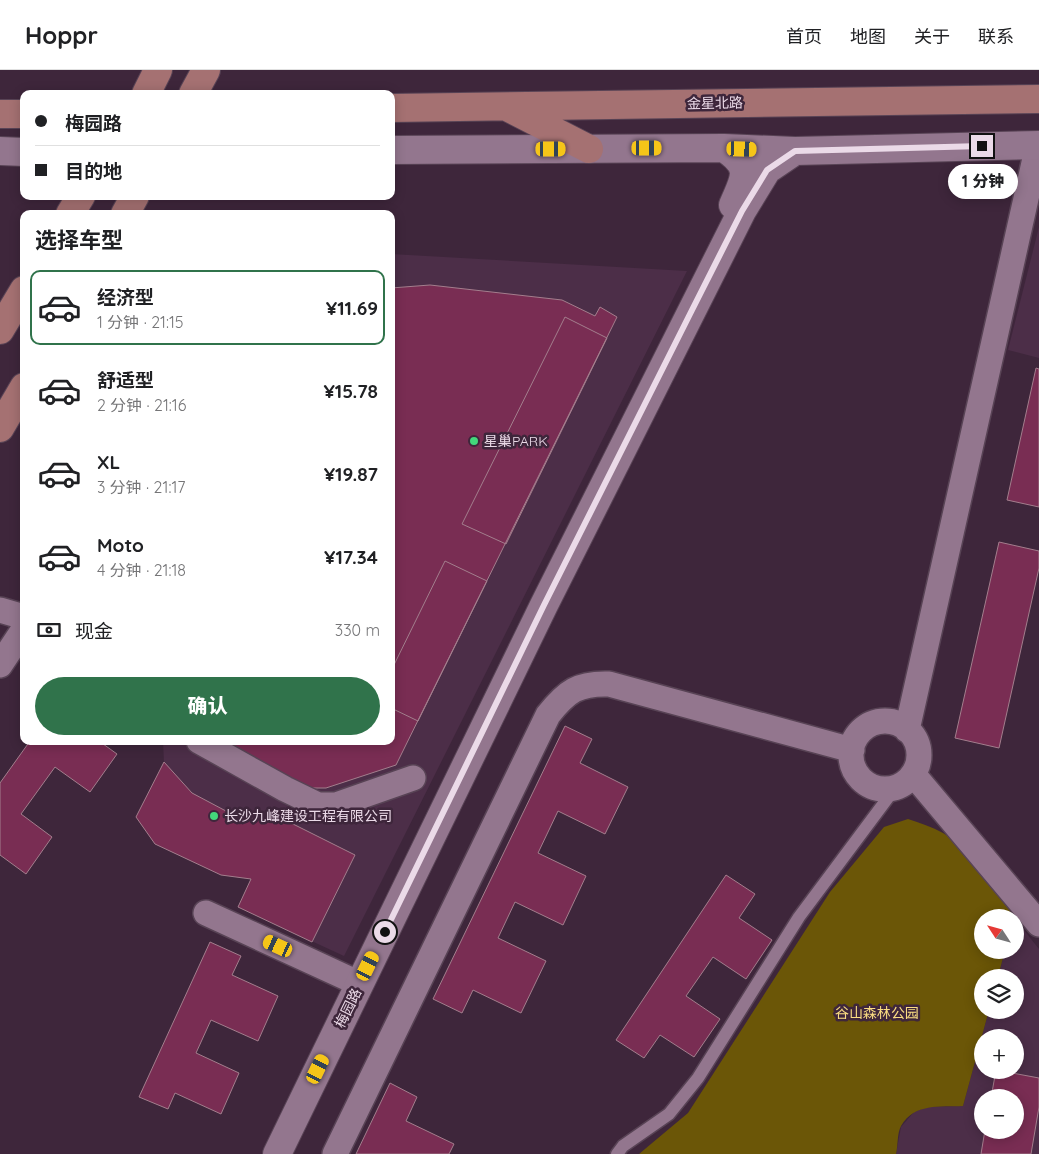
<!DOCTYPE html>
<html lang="zh">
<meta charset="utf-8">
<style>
:root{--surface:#fff;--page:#f6f6f6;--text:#202124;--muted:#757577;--line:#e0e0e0;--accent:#30734b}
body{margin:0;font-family:Quicksand,"Noto Sans SC",sans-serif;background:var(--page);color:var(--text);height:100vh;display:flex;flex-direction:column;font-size:19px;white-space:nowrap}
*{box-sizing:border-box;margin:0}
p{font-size:16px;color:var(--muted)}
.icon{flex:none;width:28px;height:28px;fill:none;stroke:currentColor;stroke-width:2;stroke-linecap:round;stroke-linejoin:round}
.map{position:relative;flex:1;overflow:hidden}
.details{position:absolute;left:20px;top:140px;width:375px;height:535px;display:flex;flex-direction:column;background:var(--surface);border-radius:10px;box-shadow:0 2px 12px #0003}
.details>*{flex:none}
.top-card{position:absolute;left:20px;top:20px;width:375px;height:110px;border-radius:10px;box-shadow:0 2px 12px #0003;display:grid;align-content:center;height:110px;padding:0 15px;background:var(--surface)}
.needle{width:32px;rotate:306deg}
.controls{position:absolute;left:974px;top:839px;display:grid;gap:10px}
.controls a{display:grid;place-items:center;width:50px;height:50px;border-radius:50%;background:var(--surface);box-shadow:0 2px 12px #0003;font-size:25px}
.end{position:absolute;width:22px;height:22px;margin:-11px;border:6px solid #ebdae8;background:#111;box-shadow:0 0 0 2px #111}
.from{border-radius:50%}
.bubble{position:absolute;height:35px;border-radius:18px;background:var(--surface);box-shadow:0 2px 12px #0003;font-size:16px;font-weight:800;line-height:35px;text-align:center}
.car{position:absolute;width:15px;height:30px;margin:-15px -8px;border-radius:6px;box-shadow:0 0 4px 1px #0007;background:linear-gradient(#f5c518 24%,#345 0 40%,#f5c518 0 76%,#345 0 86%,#f5c518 0)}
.top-card b{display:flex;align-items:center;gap:18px;height:48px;font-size:19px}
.top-card b+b{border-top:1px solid var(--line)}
.top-card i{width:12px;height:12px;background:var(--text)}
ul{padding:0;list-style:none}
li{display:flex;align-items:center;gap:15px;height:75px;margin:0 10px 8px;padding:0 5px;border:2px solid transparent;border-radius:10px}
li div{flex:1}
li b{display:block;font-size:19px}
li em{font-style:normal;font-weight:800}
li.current{border-color:var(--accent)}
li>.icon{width:45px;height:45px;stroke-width:1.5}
h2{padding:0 15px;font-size:22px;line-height:60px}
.pay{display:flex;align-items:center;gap:12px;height:55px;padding:0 15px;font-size:19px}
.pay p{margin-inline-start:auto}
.action{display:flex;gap:10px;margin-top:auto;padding:10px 15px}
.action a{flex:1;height:58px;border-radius:30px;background:var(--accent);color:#fff;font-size:20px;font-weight:800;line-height:58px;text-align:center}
header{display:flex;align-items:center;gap:30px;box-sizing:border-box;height:70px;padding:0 25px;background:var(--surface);border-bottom:1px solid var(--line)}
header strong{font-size:24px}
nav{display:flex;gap:28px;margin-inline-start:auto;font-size:18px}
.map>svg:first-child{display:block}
.built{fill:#4c2e48;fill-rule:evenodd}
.forest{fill:#6b5607}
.building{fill:#792d53;stroke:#a37e8d}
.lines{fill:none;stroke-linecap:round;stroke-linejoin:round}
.lane-casing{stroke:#584355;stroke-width:15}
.street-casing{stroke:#584355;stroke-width:28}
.secondary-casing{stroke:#584355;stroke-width:30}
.primary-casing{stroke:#584355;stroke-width:30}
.lane{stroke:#93768e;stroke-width:12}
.street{stroke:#93768e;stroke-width:25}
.secondary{stroke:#93768e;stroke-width:28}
.primary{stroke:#a57172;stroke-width:28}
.route{stroke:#ebdae8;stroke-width:6}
.poi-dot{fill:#43d77b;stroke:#3e263b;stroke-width:2}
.labels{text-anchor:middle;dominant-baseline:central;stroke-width:5;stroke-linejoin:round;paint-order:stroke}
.street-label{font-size:14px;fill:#ebdae8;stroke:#3e263b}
.poi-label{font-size:14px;fill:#ebdae8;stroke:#3e263b;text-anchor:start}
.park-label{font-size:14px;fill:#fadd82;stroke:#3e263b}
</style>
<header>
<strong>Hoppr</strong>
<nav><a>首页</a><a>地图</a><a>关于</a><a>联系</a></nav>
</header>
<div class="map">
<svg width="1039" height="1084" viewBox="0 0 1039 1084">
<rect width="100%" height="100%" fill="#3e263b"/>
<path class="built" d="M 1039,157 L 1039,288 L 1008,280 Z
M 391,184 L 687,201 L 344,886 L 238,837 L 251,809 L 221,805 L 155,774 L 136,747 L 164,693 L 163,671 L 391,671 Z
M 1019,854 L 1039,879 L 1039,1084 L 896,1084 L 901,1057 L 914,1042 L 926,1037 L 963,1036 L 989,940 L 1015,940 L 1015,908 L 998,907 L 1005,880 L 1015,880 L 1015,858 ZM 982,968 L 1015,968 L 1015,1000 L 982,1000 ZM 982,1028 L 1015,1028 L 1015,1060 L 982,1060 Z"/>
<path class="forest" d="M 908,749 C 920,753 932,757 943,763 C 971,779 1001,827 1019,854 L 1015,858 L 1015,848 L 982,848 L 982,880 L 1005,880 L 998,907 L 982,908 L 982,940 L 989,940 L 963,1036 C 940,1037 914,1033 901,1056 C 897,1063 898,1076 896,1084 L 639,1084 L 688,1043 L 830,822 L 884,757 Z"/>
<path class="building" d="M 430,215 L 562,230 L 595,246 L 600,237 L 617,247 L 396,695 L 326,718 L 312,718 L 298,712 L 226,671 L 391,671 L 391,218 Z
M 565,247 L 607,268 L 506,474 L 462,454 Z
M 1036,298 L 1039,299 L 1039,437 L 1007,430 Z
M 999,472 L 1039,481 L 1039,498 L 999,678 L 955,668 Z
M 445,491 L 487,511 L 418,651 L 391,638 L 391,601 Z
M 565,656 L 592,669 L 580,693 L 628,717 L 605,764 L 558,741 L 538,783 L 586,806 L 563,855 L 515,832 L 498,868 L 546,891 L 521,943 L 473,920 L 462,943 L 433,929 Z
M 30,671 L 99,671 L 117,684 L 90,722 L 55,697 L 21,744 L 52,767 L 26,804 L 0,785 L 0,713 Z
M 164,692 L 192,723 L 241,749 L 283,749 L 355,785 L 312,872 L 238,837 L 251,809 L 221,805 L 155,774 L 136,747 Z
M 726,805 L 755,824 L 739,848 L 772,870 L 746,909 L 713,887 L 686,926 L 720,949 L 694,987 L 660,965 L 644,988 L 616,970 Z
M 210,872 L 241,886 L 232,905 L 278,926 L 258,971 L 211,950 L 196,983 L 239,1003 L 221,1044 L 175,1023 L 168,1039 L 139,1027 Z
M 996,1000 L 1039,1008 L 1039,1037 L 1031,1084 L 981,1084 L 985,1060 L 1015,1060 L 1015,1028 L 991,1028 Z
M 390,1013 L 417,1027 L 406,1051 L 454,1074 L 449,1084 L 356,1084 Z"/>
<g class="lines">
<g class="lane-casing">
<path id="lane" d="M 617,1084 L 623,1076 L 669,1044 L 698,1008 L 799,847 L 896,717"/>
</g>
<g class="street-casing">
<path id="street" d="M 0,540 L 24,547
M 0,595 L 24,559
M851 685a34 34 0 1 1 68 0a34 34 0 1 1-68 0Z
M 907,660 L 1038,75
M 199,671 L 285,719 L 318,735 L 336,735 L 413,708
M 913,704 L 1039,854
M 206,843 L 360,914
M 335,1084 L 548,645 C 567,621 578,613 609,614 L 852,680"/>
</g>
<g class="secondary-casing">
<path id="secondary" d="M 724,78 C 753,98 745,107 733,135
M 391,80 L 724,78 L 795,81 L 1039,75
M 0,81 L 24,82
M 277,1084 L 544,535 L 742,141 L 767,100 L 795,81"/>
</g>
<g class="primary-casing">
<path id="primary" d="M 146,24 L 158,0
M 193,24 L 206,0
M 391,38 L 1039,29
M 509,38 L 589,79
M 0,44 L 24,44
M 70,144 L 81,126
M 125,144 L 135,126
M 0,260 L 24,220
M 0,358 L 24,317"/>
</g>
<use href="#lane" class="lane"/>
<use href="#street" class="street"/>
<use href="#secondary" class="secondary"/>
<use href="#primary" class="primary"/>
</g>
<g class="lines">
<path class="route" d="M 385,862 L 544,535 L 690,244 L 742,141 L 767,100 L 795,81 L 982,76"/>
</g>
<g class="poi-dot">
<circle cx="474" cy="371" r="5"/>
<circle cx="214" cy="746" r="5"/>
</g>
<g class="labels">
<g class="street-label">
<text transform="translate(715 33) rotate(-1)">金星北路</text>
<text transform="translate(348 938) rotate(-64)">梅园路</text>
</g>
<g class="poi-label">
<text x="484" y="371">星巢PARK</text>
<text x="224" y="746">长沙九峰建设工程有限公司</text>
</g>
<g class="park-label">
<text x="877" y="943">谷山森林公园</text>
</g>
</g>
</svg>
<div class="controls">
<a><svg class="needle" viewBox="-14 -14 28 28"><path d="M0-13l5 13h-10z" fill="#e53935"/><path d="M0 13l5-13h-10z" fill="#757577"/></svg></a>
<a><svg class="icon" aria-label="layers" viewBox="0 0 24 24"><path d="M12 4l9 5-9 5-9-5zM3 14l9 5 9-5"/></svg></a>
<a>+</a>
<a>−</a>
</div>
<i class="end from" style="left:385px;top:862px"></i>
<i class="end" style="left:982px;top:76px"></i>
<div class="bubble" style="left:948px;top:94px;width:70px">1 分钟</div>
<i class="car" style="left:647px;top:78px;rotate:90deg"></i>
<i class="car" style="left:551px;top:79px;rotate:90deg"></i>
<i class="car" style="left:742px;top:79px;rotate:92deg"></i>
<i class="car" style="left:278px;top:876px;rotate:295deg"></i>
<i class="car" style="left:368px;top:896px;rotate:26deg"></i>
<i class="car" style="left:318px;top:999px;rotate:26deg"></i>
<div class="top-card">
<b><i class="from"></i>梅园路</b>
<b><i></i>目的地</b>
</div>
<section class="details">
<h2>选择车型</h2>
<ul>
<li class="current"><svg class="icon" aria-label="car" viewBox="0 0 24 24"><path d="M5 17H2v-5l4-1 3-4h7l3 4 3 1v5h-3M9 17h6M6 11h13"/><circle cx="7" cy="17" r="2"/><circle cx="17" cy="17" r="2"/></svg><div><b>经济型</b><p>1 分钟 · 21:15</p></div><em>¥11.69</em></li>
<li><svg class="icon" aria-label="car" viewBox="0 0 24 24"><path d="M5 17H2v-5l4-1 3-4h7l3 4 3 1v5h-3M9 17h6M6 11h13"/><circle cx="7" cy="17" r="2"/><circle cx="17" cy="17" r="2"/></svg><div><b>舒适型</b><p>2 分钟 · 21:16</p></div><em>¥15.78</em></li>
<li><svg class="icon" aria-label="car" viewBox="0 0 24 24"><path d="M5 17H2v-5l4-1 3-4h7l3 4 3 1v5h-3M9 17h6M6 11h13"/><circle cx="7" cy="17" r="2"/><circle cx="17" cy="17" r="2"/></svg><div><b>XL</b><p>3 分钟 · 21:17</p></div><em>¥19.87</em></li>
<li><svg class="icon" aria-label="car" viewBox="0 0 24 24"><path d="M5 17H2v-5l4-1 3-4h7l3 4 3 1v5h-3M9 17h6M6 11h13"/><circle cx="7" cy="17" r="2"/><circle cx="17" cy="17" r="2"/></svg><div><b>Moto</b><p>4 分钟 · 21:18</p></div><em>¥17.34</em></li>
</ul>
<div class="pay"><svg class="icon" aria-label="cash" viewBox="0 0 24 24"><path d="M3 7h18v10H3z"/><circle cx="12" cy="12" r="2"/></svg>现金<p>330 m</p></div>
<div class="action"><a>确认</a></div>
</section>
</div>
